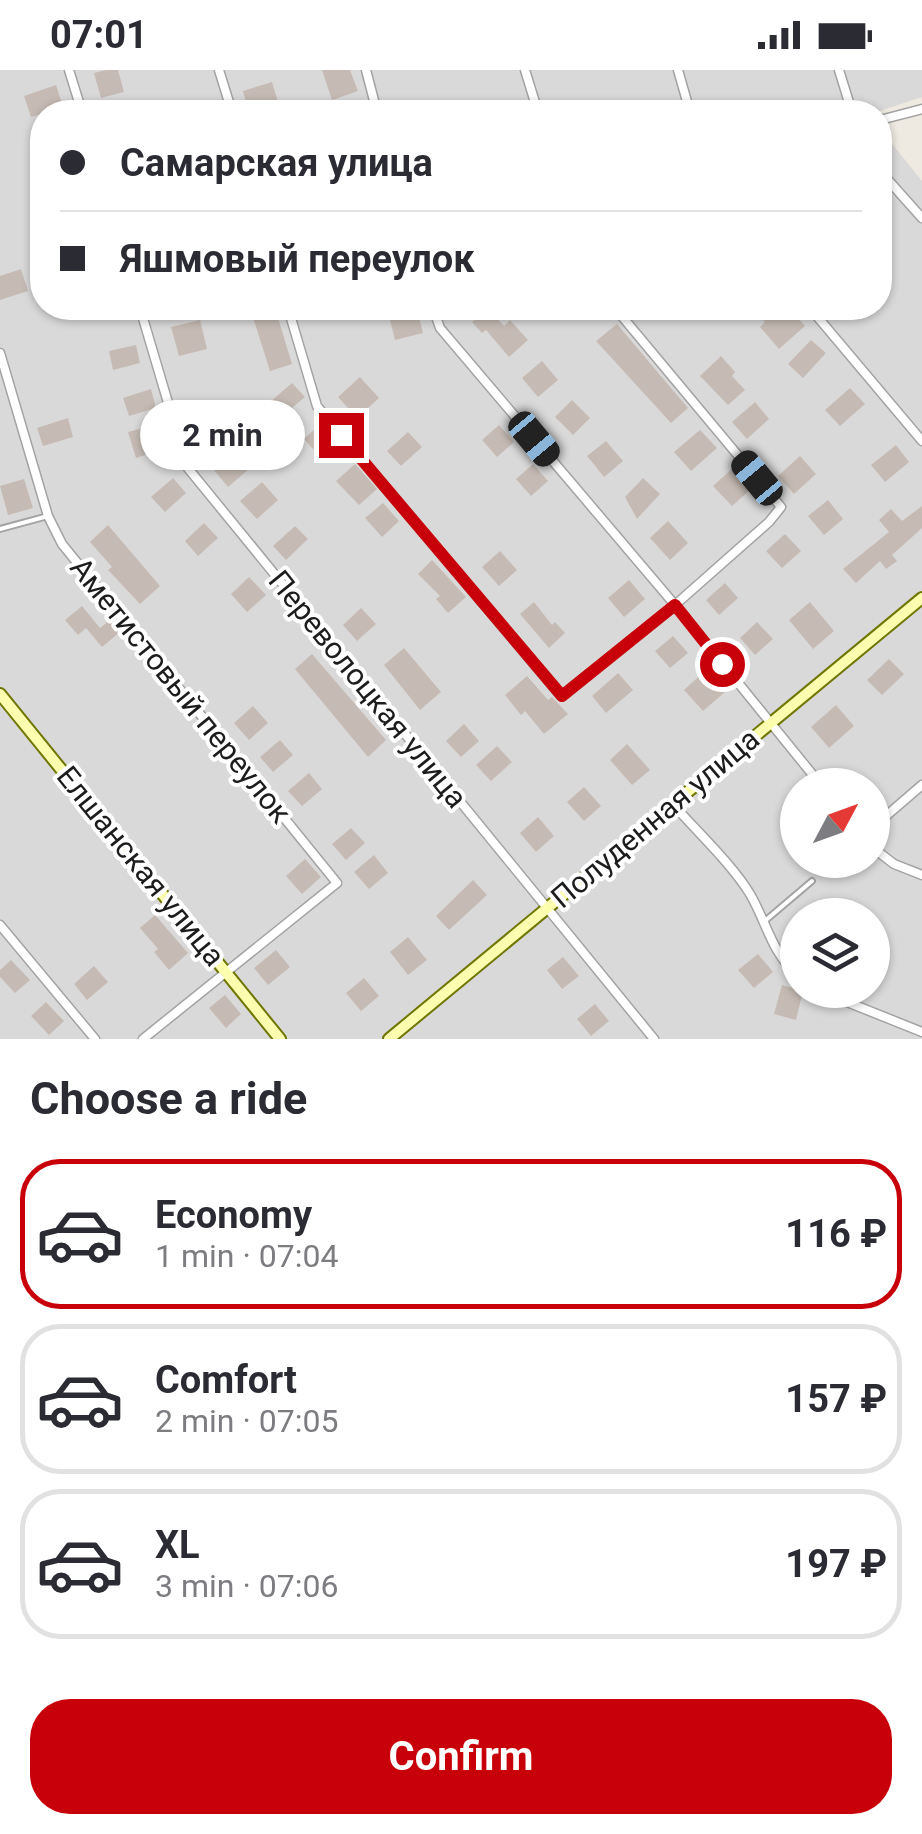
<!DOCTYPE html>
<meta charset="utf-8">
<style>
:root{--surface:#fff;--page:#f2f2f3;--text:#2b2b33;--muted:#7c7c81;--line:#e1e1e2;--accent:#c80009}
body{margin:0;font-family:Roboto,sans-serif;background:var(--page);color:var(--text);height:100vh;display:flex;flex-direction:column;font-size:38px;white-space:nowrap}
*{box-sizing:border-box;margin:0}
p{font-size:32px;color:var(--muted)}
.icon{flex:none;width:55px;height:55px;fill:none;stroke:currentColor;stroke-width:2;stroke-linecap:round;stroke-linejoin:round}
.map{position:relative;height:969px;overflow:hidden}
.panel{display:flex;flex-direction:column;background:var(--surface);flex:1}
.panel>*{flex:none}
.hud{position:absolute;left:30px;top:30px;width:862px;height:220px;border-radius:40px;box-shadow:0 2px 8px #0004;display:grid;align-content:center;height:220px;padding:0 30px;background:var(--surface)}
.needle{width:65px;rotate:49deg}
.fabs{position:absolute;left:780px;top:698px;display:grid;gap:20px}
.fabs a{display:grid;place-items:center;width:110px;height:110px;border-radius:50%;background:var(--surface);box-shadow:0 2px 8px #0004;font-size:50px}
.end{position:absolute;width:45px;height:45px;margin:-22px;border:12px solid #c80009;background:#fff;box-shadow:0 0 0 5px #fff}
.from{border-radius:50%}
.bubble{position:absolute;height:70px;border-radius:35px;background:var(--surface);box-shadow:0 2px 8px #0004;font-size:32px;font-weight:700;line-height:70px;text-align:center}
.car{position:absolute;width:30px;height:60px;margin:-30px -15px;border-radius:12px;box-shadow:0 0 8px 2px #0007;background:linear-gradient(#222 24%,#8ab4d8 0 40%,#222 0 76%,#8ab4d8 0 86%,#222 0)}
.hud b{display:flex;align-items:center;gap:35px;height:95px;font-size:38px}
.hud b+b{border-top:2px solid var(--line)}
.hud i{width:25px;height:25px;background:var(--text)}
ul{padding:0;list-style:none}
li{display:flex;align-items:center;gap:30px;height:150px;margin:0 20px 15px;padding:0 10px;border:5px solid var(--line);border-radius:40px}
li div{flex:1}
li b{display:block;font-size:38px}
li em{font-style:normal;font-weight:700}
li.active{border-color:var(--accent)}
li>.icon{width:90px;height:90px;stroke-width:1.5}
h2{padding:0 30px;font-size:45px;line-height:120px}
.cta{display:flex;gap:20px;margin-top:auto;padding:20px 30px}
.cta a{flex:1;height:115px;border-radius:40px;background:var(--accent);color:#fff;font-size:40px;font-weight:700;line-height:115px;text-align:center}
.status{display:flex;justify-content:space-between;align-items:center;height:70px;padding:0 50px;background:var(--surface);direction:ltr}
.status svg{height:28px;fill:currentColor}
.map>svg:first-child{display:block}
.residential{fill:#dad9d9;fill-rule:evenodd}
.building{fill:#c6bbb4}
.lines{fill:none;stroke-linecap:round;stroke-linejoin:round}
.lane-casing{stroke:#a3a3a3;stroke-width:8}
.street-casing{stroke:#a3a3a3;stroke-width:11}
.secondary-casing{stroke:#6f7600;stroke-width:14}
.lane{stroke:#fff;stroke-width:4}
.street{stroke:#fff;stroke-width:8}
.secondary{stroke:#fdfdb0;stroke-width:10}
.route{stroke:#c80009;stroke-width:12}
.labels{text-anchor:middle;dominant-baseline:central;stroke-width:8;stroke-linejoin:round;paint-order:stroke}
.street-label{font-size:30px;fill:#1c1c1c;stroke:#fff}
</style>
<div class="status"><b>07:01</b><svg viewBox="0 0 49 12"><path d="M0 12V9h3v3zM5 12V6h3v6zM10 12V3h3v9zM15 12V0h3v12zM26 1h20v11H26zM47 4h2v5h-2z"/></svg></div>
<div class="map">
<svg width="922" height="969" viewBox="0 0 922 969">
<rect width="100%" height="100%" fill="#eee9e1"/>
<path class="residential" d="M 0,0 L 922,0 L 922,27 L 877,42 L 42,42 L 42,238 L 880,238 L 880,59 L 922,111 L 922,969 L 0,969 ZM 798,715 L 872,715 L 872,790 L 798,790 ZM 798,845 L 872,845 L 872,920 L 798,920 Z"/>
<path class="building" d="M 106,0 L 118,0 L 124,22 L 101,28 L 94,3 Z
M 322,0 L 350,0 L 358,21 L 332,30 Z
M 272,12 L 279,35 L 249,42 L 243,21 Z
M 56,15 L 63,37 L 31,47 L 24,26 Z
M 21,199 L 28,221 L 0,230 L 0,206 Z
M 250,238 L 275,238 L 292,294 L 270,301 Z
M 488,238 L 504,256 L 510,250 L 528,270 L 509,287 L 486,260 L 482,263 L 472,252 Z
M 751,238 L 789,238 L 805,256 L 779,279 L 760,257 L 765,252 Z
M 417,239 L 423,263 L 395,270 L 389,246 Z
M 200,250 L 207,279 L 179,286 L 171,257 Z
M 617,254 L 688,338 L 671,353 L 596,271 Z
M 811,270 L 826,283 L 803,308 L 788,294 Z
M 136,275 L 140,293 L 113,300 L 109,281 Z
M 721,286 L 735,302 L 732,306 L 745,320 L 728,335 L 700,306 Z
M 542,291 L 558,310 L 538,327 L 522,308 Z
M 360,307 L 379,328 L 357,348 L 338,327 Z
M 292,313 L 305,327 L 282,346 L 270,332 Z
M 850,318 L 865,334 L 840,356 L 825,340 Z
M 151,319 L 156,338 L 129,346 L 123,328 Z
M 572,330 L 590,348 L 573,365 L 555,347 Z
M 755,332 L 769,349 L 747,369 L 732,352 Z
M 68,348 L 73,367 L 43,376 L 37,358 Z
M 157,354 L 164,379 L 136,388 L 128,362 Z
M 319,355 L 337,375 L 322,389 L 304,369 Z
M 499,355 L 514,372 L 497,387 L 482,370 Z
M 700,360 L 717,378 L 691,401 L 674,382 Z
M 408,362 L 422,377 L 401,396 L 387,381 Z
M 606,371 L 623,391 L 604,407 L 587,386 Z
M 896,375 L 909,392 L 885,412 L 871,395 Z
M 236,380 L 250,398 L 228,417 L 213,399 Z
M 800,386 L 816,404 L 794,424 L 778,406 Z
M 355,394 L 377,419 L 359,435 L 336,411 Z
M 533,394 L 548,411 L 531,426 L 516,409 Z
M 732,399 L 751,419 L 732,436 L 713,416 Z
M 173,408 L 186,423 L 165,442 L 151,427 Z
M 643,408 L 660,424 L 637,449 L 625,427 Z
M 24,409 L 33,438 L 8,445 L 0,416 Z
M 262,412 L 278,430 L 257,449 L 240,431 Z
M 828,430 L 843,449 L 824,465 L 808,446 Z
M 383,433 L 399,451 L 382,467 L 365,448 Z
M 922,436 L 922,458 L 892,485 L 897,491 L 886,499 L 880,491 L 856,513 L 843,499 L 889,462 L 879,450 L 891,439 L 902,451 Z
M 668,451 L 688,473 L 670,490 L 650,468 Z
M 204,453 L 218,468 L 198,486 L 185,471 Z
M 108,455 L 160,516 L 140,534 L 108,500 L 112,497 L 90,472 Z
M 295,456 L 308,469 L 286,490 L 273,476 Z
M 785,464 L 801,481 L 782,498 L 766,481 Z
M 500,481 L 517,500 L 499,516 L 482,497 Z
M 432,490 L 466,527 L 448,543 L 436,529 L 440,526 L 418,504 Z
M 249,507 L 266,525 L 247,542 L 231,524 Z
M 629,510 L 645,529 L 624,547 L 608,528 Z
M 725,513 L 738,528 L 719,545 L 706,530 Z
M 534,532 L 552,555 L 555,552 L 565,563 L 549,578 L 520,544 Z
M 810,532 L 834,561 L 813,579 L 789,550 Z
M 82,536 L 100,558 L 110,550 L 120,562 L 102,577 L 86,558 L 78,565 L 65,550 Z
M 361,538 L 376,554 L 357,571 L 343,555 Z
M 757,552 L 773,569 L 755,585 L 740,568 Z
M 673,566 L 688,583 L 670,598 L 655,581 Z
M 404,578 L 441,622 L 420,640 L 384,595 Z
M 312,584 L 386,670 L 368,687 L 295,599 Z
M 889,589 L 904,604 L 882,625 L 867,610 Z
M 706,600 L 725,622 L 703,641 L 684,620 Z
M 618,603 L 633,620 L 606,643 L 592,626 Z
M 527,606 L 548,630 L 552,627 L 568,644 L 544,664 L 525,641 L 521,645 L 505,625 Z
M 836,635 L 854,656 L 829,678 L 811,657 Z
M 253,636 L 268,653 L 249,670 L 234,653 Z
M 464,654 L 479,671 L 461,687 L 446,671 Z
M 280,670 L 293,685 L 273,702 L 260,687 Z
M 627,674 L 650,700 L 632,715 L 610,690 Z
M 497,676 L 512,692 L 491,711 L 476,695 Z
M 309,703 L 322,719 L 302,736 L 288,721 Z
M 584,717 L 601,736 L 584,751 L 567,732 Z
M 538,747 L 554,766 L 536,782 L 520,763 Z
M 351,758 L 365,773 L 346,790 L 332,774 Z
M 374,785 L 388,803 L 369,819 L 354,802 Z
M 305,789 L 321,807 L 302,824 L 286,806 Z
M 473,810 L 487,825 L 449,860 L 436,846 Z
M 155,845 L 188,883 L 169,900 L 154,882 L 158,879 L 140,858 Z
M 408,867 L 427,890 L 408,905 L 390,882 Z
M 276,880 L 290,897 L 268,915 L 254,898 Z
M 758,884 L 773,902 L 754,918 L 738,900 Z
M 563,887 L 579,906 L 562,919 L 547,900 Z
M 11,890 L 30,910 L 15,923 L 0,907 L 0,900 Z
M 94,896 L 108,912 L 87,930 L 74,914 Z
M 364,908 L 379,926 L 361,941 L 346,923 Z
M 782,915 L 803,921 L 796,950 L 774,944 Z
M 225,925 L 241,944 L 226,958 L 209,938 Z
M 46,932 L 64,951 L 49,965 L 31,946 Z
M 595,934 L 609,951 L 591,966 L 577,949 Z"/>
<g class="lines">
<g class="lane-casing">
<path id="lane" d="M 0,459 L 48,446
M 766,850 L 812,811"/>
</g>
<g class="street-casing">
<path id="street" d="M 69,0 L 82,42
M 219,0 L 232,42
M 366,0 L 377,42
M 525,0 L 538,42
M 678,0 L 690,42
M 839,0 L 852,42
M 880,50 L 922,39
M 880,101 L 922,148
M 140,238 L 187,397 L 654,969
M 288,238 L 317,336 L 561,626 L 675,535 L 769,452 L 781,437 L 615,238
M 433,238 L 440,258 L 675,535 L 821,715
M 810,238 L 922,371
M 0,283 L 48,446 L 62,474 L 337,813 L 143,969
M 672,733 C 696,761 731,793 750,824 C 767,853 771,882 798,906
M 872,758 L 922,715
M 872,777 L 894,794 L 922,805
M 0,855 L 95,969
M 817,920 L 922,962"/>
</g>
<g class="secondary-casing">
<path id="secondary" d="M 0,624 L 280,969
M 389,969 L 922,528"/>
</g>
<use href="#lane" class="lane"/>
<use href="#street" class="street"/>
<use href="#secondary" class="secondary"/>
</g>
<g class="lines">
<path class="route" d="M 341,365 L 562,626 L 675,535 L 722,594"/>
</g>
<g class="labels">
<g class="street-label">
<text transform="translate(368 619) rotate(51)">Переволоцкая улица</text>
<text transform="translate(181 620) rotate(51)">Аметистовый переулок</text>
<text transform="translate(655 748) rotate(-40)">Полуденная улица</text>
<text transform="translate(141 796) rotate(51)">Елшанская улица</text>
</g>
</g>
</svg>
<div class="fabs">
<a><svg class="needle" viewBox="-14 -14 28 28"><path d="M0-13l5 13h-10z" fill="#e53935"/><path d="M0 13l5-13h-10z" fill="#7c7c81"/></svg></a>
<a><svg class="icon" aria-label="layers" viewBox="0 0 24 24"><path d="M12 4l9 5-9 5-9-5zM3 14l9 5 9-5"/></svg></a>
</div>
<i class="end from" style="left:722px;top:594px"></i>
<i class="end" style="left:341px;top:365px"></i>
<div class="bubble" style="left:140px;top:330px;width:165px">2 min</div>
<i class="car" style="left:534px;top:369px;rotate:140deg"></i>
<i class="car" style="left:757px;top:408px;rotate:320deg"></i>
<div class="hud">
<b><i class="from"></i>Самарская улица</b>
<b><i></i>Яшмовый переулок</b>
</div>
</div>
<section class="panel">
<h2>Choose a ride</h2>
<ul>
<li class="active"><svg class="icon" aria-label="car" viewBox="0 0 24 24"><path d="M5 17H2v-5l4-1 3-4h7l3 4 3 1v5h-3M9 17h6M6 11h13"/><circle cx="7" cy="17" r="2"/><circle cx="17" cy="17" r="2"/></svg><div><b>Economy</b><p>1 min · 07:04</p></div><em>116 ₽</em></li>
<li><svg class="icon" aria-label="car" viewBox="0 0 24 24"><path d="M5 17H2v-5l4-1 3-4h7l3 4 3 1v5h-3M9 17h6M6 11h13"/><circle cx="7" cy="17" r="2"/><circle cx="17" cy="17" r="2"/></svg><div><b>Comfort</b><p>2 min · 07:05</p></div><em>157 ₽</em></li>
<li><svg class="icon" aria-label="car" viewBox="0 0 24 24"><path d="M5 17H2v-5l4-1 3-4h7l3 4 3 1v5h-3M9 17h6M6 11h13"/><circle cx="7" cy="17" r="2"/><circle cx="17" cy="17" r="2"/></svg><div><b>XL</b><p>3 min · 07:06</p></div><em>197 ₽</em></li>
</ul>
<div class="cta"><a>Confirm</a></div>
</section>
